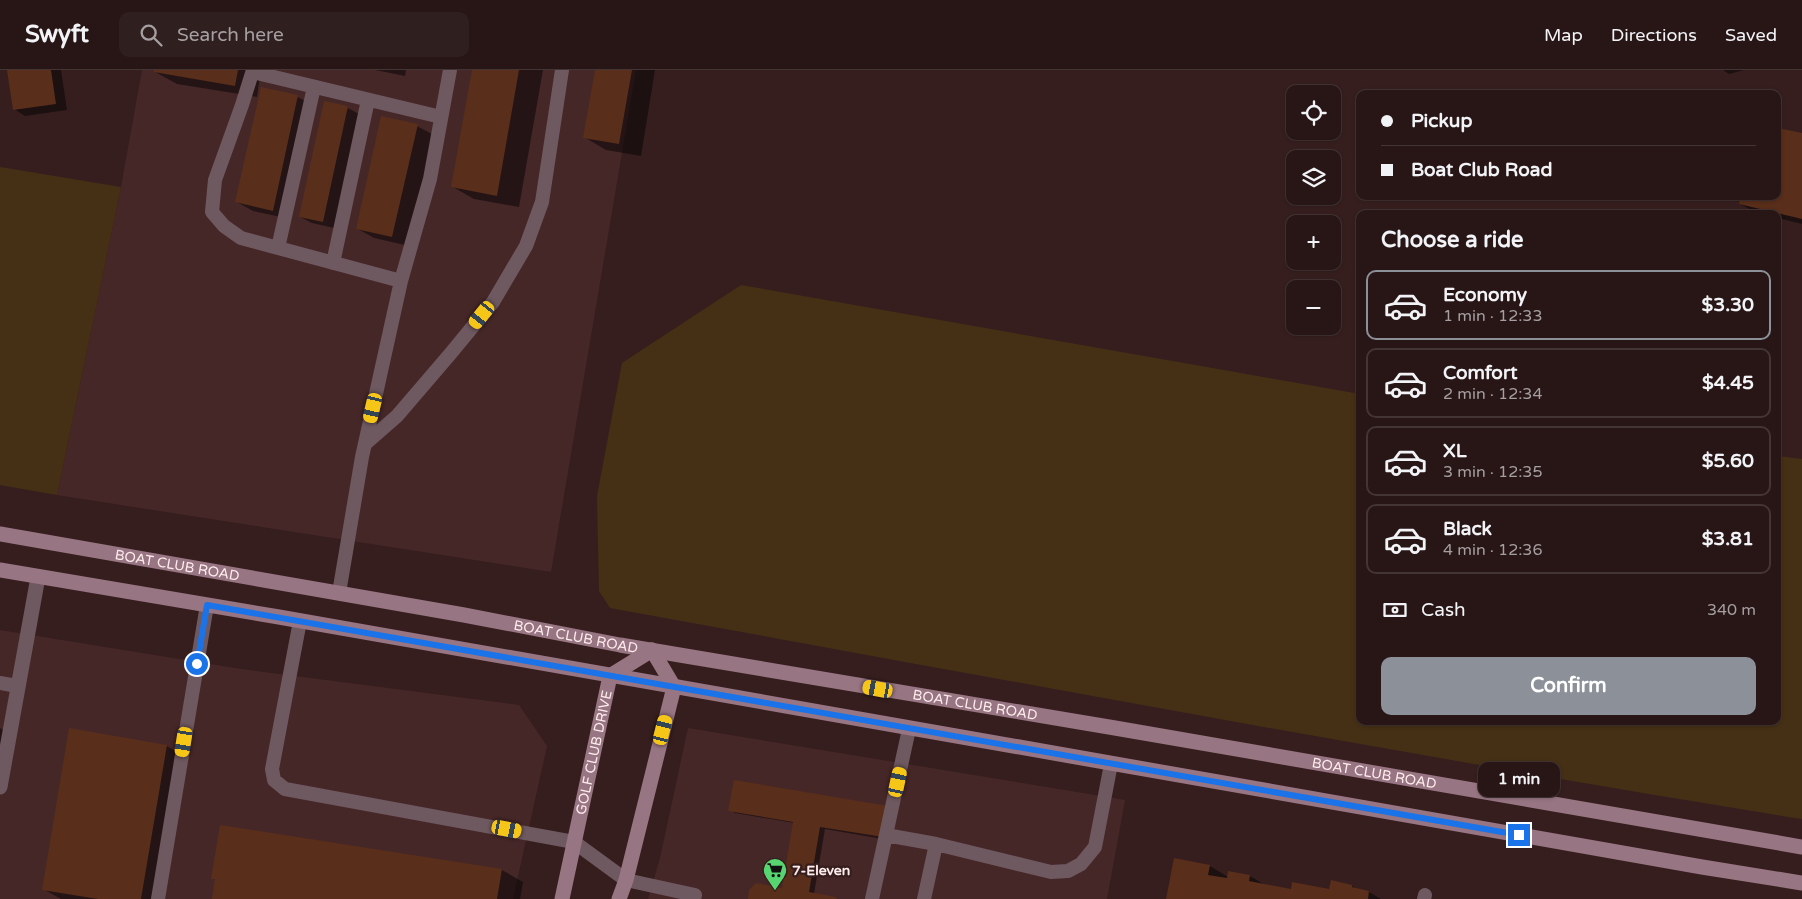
<!DOCTYPE html>
<meta charset="utf-8">
<style>
:root{--surface:#281616;--page:#301f1f;--text:#f1f3f6;--muted:#a59fa1;--line:#443535;--accent:#8c9099}
body{margin:0;font-family:"Varela Round",sans-serif;background:var(--page);color:var(--text);height:100vh;display:flex;flex-direction:column;font-size:19px;white-space:nowrap}
*{box-sizing:border-box;margin:0}
p{font-size:16px;color:var(--muted)}
.icon{flex:none;width:28px;height:28px;fill:none;stroke:currentColor;stroke-width:2;stroke-linecap:round;stroke-linejoin:round}
.map{position:relative;flex:1;overflow:hidden}
.details{position:absolute;left:1356px;top:140px;width:425px;height:515px;display:flex;flex-direction:column;background:var(--surface);border-radius:10px;box-shadow:0 1px 4px #0004,0 0 0 1px var(--line)}
.details>*{flex:none}
.guide{position:absolute;left:1356px;top:20px;width:425px;height:110px;border-radius:10px;box-shadow:0 1px 4px #0004,0 0 0 1px var(--line);display:grid;align-content:center;height:110px;padding:0 25px;background:var(--surface)}
.controls{position:absolute;left:1286px;top:15px;display:grid;gap:10px}
.controls a{display:grid;place-items:center;width:55px;height:55px;border-radius:10px;background:var(--surface);box-shadow:0 1px 4px #0004,0 0 0 1px var(--line);font-size:25px}
.end{position:absolute;width:22px;height:22px;margin:-11px;border:6px solid #1a73e8;background:#fff;box-shadow:0 0 0 2px #fff}
.from{border-radius:50%}
.bubble{position:absolute;height:35px;border-radius:10px;background:var(--surface);box-shadow:0 1px 4px #0004,0 0 0 1px var(--line);font-size:16px;font-weight:700;line-height:35px;text-align:center}
.car{position:absolute;width:15px;height:30px;margin:-15px -8px;border-radius:6px;box-shadow:0 0 4px 1px #0007;background:linear-gradient(#f5c518 24%,#345 0 40%,#f5c518 0 76%,#345 0 86%,#f5c518 0)}
.guide b{display:flex;align-items:center;gap:18px;height:48px;font-size:19px}
.guide b+b{border-top:1px solid var(--line)}
.guide i{width:12px;height:12px;background:var(--text)}
ul{padding:0;list-style:none}
li{display:flex;align-items:center;gap:15px;height:70px;margin:0 10px 8px;padding:0 15px;border:2px solid var(--line);border-radius:10px}
li div{flex:1}
li b{display:block;font-size:19px}
li em{font-style:normal;font-weight:700}
li.current{border-color:var(--accent)}
li>.icon{width:45px;height:45px;stroke-width:1.5}
h2{padding:0 25px;font-size:22px;line-height:60px}
.pay{display:flex;align-items:center;gap:12px;height:55px;padding:0 25px;font-size:19px}
.pay p{margin-inline-start:auto}
.cta{display:flex;gap:10px;margin-top:auto;padding:10px 25px}
.cta a{flex:1;height:58px;border-radius:10px;background:var(--accent);color:#fff;font-size:20px;font-weight:700;line-height:58px;text-align:center}
header{display:flex;align-items:center;gap:30px;box-sizing:border-box;height:70px;padding:0 25px;background:var(--surface);border-bottom:1px solid var(--line)}
header strong{font-size:24px}
nav{display:flex;gap:28px;margin-inline-start:auto;font-size:18px}
.search{width:350px;height:45px;background:var(--page);display:flex;align-items:center;gap:12px;box-sizing:border-box;padding:0 18px;border-radius:10px;color:var(--muted);font-size:19px}
.map>svg:first-child{display:block}
.built{fill:#462728}
.green{fill:#453015}
.shadow{fill:#0007}
.building{fill:#592e1a}
.lines{fill:none;stroke-linecap:round;stroke-linejoin:round}
.lane{stroke:#6f5961;stroke-width:14}
.street{stroke:#6f5961;stroke-width:15}
.secondary{stroke:#987583;stroke-width:15}
.route{stroke:#1a73e8;stroke-width:6}
.labels{text-anchor:middle;dominant-baseline:central;stroke-width:4.5;stroke-linejoin:round;paint-order:stroke}
.street-label{font-size:14px;fill:#ffeded;stroke:#361e1e}
.poi-label{font-size:14px;font-weight:bold;fill:#ffeded;stroke:#361e1e;text-anchor:start}
</style>
<header>
<strong>Swyft</strong>
<div class="search"><svg class="icon" aria-label="search" viewBox="0 0 24 24"><circle cx="10" cy="10" r="6"/><path d="M15 15l6 6"/></svg>Search here</div>
<nav><a>Map</a><a>Directions</a><a>Saved</a></nav>
</header>
<div class="map">
<svg width="1802" height="829" viewBox="0 0 1802 829">
<rect width="100%" height="100%" fill="#361e1e"/>
<path class="built" d="M 142,0 L 636,0 L 551,502 L 57,425 L 121,117 Z
M 0,560 L 241,599 L 519,635 L 547,676 L 513,829 L 0,829 Z
M 688,658 L 1125,730 L 1107,829 L 648,829 L 660,788 Z"/>
<path class="green" d="M 0,97 L 121,117 L 57,425 L 0,415 Z
M 741,215 L 1360,324 L 1360,651 L 1778,651 L 1778,386 L 1802,389 L 1802,749 C 1404,685 1007,610 610,538 L 599,521 L 597,426 L 622,293 Z"/>
<path class="shadow" d="M 9,0 L 61,0 L 67,40 L 25,46 L 14,39 Z
M 156,0 L 261,0 L 257,27 L 177,14 L 155,2 Z
M 375,0 L 406,0 L 405,6 Z
M 473,0 L 543,0 L 519,137 L 474,129 L 453,117 Z
M 596,0 L 655,0 L 641,86 L 606,80 L 584,67 Z
M 1723,0 L 1744,0 L 1729,4 Z
M 298,27 L 314,36 L 290,149 L 253,141 L 237,132 Z
M 348,38 L 359,44 L 334,158 L 312,153 L 300,147 Z
M 417,56 L 434,65 L 409,176 L 374,168 L 358,159 Z
M 1778,59 L 1802,65 L 1802,154 L 1778,148 L 1778,144 L 1757,143 L 1740,134 L 1778,126 Z
M 0,658 L 9,664 L 0,721 Z
M 167,676 L 188,689 L 164,829 L 61,829 L 43,819 Z
M 735,712 L 888,770 L 825,759 L 814,824 L 838,829 L 749,829 L 783,819 L 794,753 L 735,743 L 730,740 Z
M 1210,796 L 1228,807 L 1229,802 L 1250,806 L 1265,815 L 1292,820 L 1330,821 L 1352,816 L 1359,820 L 1369,822 L 1381,829 L 1168,829 Z
M 502,800 L 523,812 L 520,829 L 213,829 L 216,810 L 213,808 Z"/>
<path class="building" d="M 7,0 L 51,0 L 56,34 L 13,40 Z
M 154,0 L 238,0 L 235,16 L 154,2 Z
M 472,0 L 519,0 L 497,126 L 451,117 Z
M 595,0 L 632,0 L 619,74 L 583,68 Z
M 261,17 L 298,25 L 273,141 L 235,132 Z
M 324,31 L 348,36 L 323,152 L 299,147 Z
M 381,46 L 418,54 L 392,167 L 356,159 Z
M 1778,58 L 1802,63 L 1802,149 L 1739,134 L 1741,126 L 1778,126 Z
M 69,658 L 167,675 L 141,829 L 98,829 L 42,820 Z
M 734,710 L 888,736 L 883,767 L 820,757 L 809,822 L 836,827 L 837,829 L 748,829 L 749,820 L 756,813 L 782,818 L 793,752 L 728,741 Z
M 220,755 L 502,799 L 497,829 L 212,829 L 215,809 L 211,809 Z
M 1174,788 L 1210,795 L 1208,805 L 1227,808 L 1228,801 L 1250,805 L 1249,811 L 1291,819 L 1292,812 L 1329,819 L 1331,810 L 1352,815 L 1352,817 L 1369,821 L 1368,829 L 1166,829 Z"/>
<g class="lines">
<path class="lane" d="M 253,0 L 242,35 L 215,110 L 212,142 L 224,156 L 241,168 L 401,211
M 253,2 L 441,47
M 278,178 L 314,17
M 333,193 L 368,30
M 365,374 L 397,346 L 451,283 L 493,232 L 526,176 L 542,132 L 562,0
M 339,523 L 362,387 L 401,211 L 430,109 L 450,0
M 300,551 L 272,699 L 274,710 L 285,719 L 574,772 L 626,810 L 695,825 L 694,829
M 0,613 L 17,616
M 886,765 L 936,774
M 158,829 L 207,535
M 872,829 L 909,659
M 924,829 L 936,774 L 1051,802 L 1068,801 L 1081,794 L 1095,777 L 1111,694
M 1424,829 L 1425,825"/>
<path class="street" d="M 0,717 L 38,507"/>
<g class="secondary">
<path id="s1" d="M 0,464 L 464,545 L 620,575 L 1115,658 L 1802,777"/>
<path d="M 0,500 L 279,547 L 1702,797 L 1802,813"/>
<path id="s2" d="M 562,829 L 610,606 L 652,580"/>
<path d="M 619,829 L 626,810 L 674,617 L 652,580"/>
</g>
</g>
<g class="lines">
<path class="route" d="M 197,594 L 207,535 L 1519,765"/>
</g>
<defs>
<g id="supermarket-pin" transform="scale(1.25)"><path d="M0 17L-7.5 6A9.5 9.5 0 1 1 7.5 6Z" fill="#57d570" stroke="#361e1e"/><path d="M-6-5.5h2.5l.6 2H6L4.5 2H-2.5L-4.4-4H-6ZM-1.5 3.2a1.3 1.3 0 1 0 .1 0ZM3 3.2a1.3 1.3 0 1 0 .1 0Z" fill="#111"/></g>
</defs>
<g fill-rule="evenodd">
<use href="#supermarket-pin" x="775" y="800"/>
</g>
<g class="labels">
<g class="street-label">
<text stroke="none"><textPath href="#s1" startOffset="180">BOAT CLUB ROAD</textPath></text>
<text stroke="none"><textPath href="#s1" startOffset="585">BOAT CLUB ROAD</textPath></text>
<text stroke="none"><textPath href="#s1" startOffset="990">BOAT CLUB ROAD</textPath></text>
<text stroke="none"><textPath href="#s2" startOffset="150">GOLF CLUB DRIVE</textPath></text>
<text stroke="none"><textPath href="#s1" startOffset="1395">BOAT CLUB ROAD</textPath></text>
</g>
<g class="poi-label">
<text x="792" y="800">7-Eleven</text>
</g>
</g>
</svg>
<div class="controls">
<a><svg class="icon" aria-label="locate" viewBox="0 0 24 24"><circle cx="12" cy="12" r="6"/><path d="M12 2v4M12 18v4M2 12h4M18 12h4"/></svg></a>
<a><svg class="icon" aria-label="layers" viewBox="0 0 24 24"><path d="M12 4l9 5-9 5-9-5zM3 14l9 5 9-5"/></svg></a>
<a>+</a>
<a>−</a>
</div>
<i class="end from" style="left:197px;top:594px"></i>
<i class="end" style="left:1519px;top:765px"></i>
<div class="bubble" style="left:1478px;top:692px;width:82px">1 min</div>
<i class="car" style="left:482px;top:245px;rotate:219deg"></i>
<i class="car" style="left:373px;top:338px;rotate:193deg"></i>
<i class="car" style="left:878px;top:619px;rotate:280deg"></i>
<i class="car" style="left:663px;top:660px;rotate:14deg"></i>
<i class="car" style="left:184px;top:672px;rotate:189deg"></i>
<i class="car" style="left:898px;top:712px;rotate:12deg"></i>
<i class="car" style="left:507px;top:759px;rotate:101deg"></i>
<div class="guide">
<b><i class="from"></i>Pickup</b>
<b><i></i>Boat Club Road</b>
</div>
<section class="details">
<h2>Choose a ride</h2>
<ul>
<li class="current"><svg class="icon" aria-label="car" viewBox="0 0 24 24"><path d="M5 17H2v-5l4-1 3-4h7l3 4 3 1v5h-3M9 17h6M6 11h13"/><circle cx="7" cy="17" r="2"/><circle cx="17" cy="17" r="2"/></svg><div><b>Economy</b><p>1 min · 12:33</p></div><em>$3.30</em></li>
<li><svg class="icon" aria-label="car" viewBox="0 0 24 24"><path d="M5 17H2v-5l4-1 3-4h7l3 4 3 1v5h-3M9 17h6M6 11h13"/><circle cx="7" cy="17" r="2"/><circle cx="17" cy="17" r="2"/></svg><div><b>Comfort</b><p>2 min · 12:34</p></div><em>$4.45</em></li>
<li><svg class="icon" aria-label="car" viewBox="0 0 24 24"><path d="M5 17H2v-5l4-1 3-4h7l3 4 3 1v5h-3M9 17h6M6 11h13"/><circle cx="7" cy="17" r="2"/><circle cx="17" cy="17" r="2"/></svg><div><b>XL</b><p>3 min · 12:35</p></div><em>$5.60</em></li>
<li><svg class="icon" aria-label="car" viewBox="0 0 24 24"><path d="M5 17H2v-5l4-1 3-4h7l3 4 3 1v5h-3M9 17h6M6 11h13"/><circle cx="7" cy="17" r="2"/><circle cx="17" cy="17" r="2"/></svg><div><b>Black</b><p>4 min · 12:36</p></div><em>$3.81</em></li>
</ul>
<div class="pay"><svg class="icon" aria-label="cash" viewBox="0 0 24 24"><path d="M3 7h18v10H3z"/><circle cx="12" cy="12" r="2"/></svg>Cash<p>340 m</p></div>
<div class="cta"><a>Confirm</a></div>
</section>
</div>
